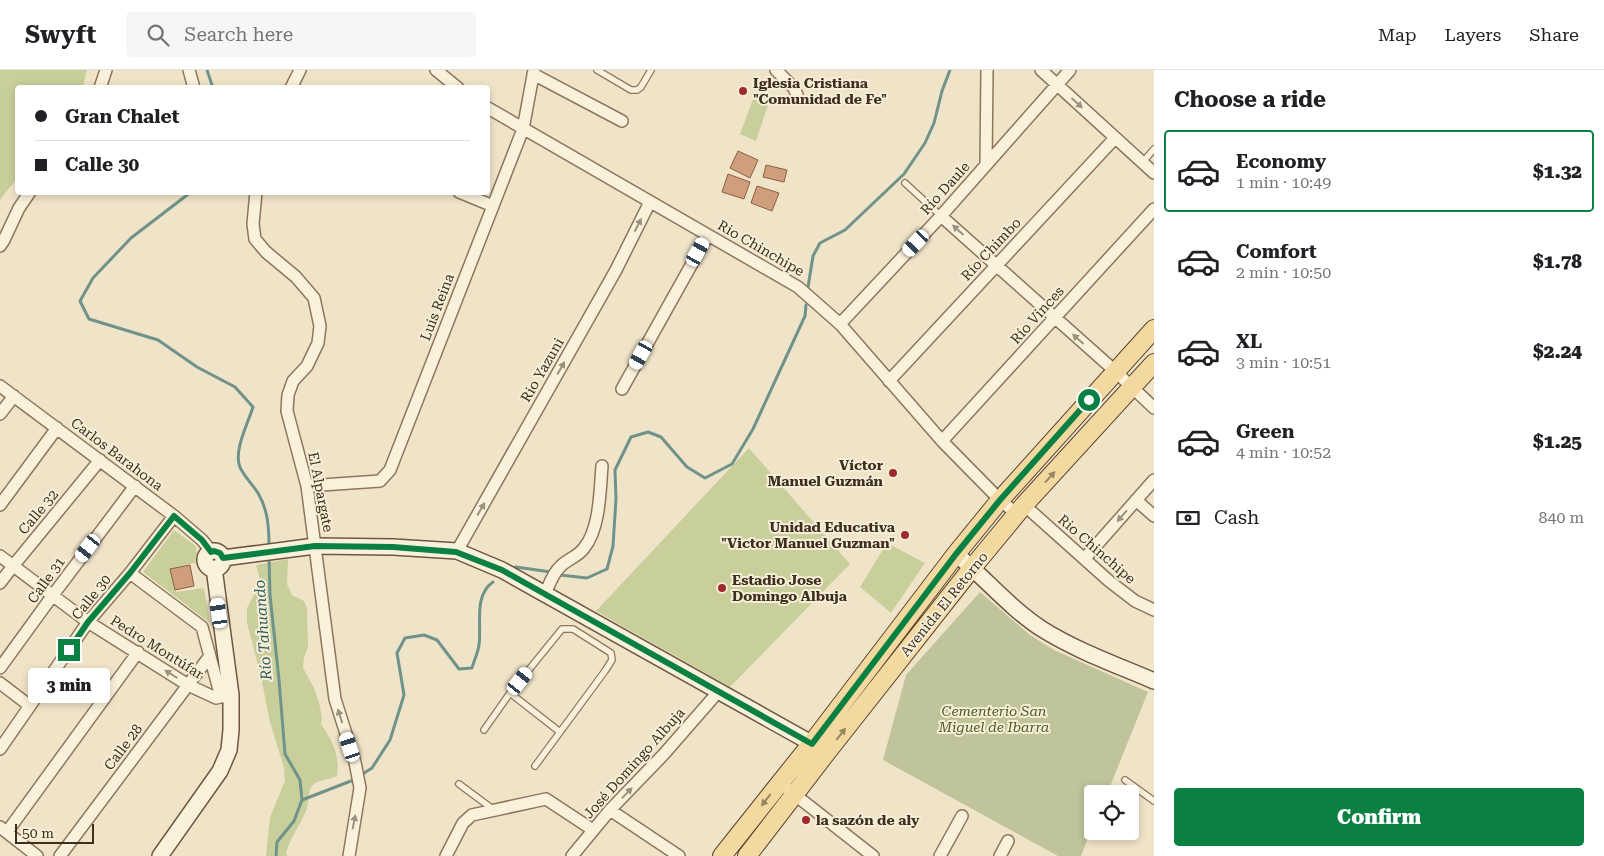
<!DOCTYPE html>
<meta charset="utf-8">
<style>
:root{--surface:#fff;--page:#f6f6f6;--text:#202124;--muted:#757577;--line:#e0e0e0;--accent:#0b8043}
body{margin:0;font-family:"Roboto Serif",serif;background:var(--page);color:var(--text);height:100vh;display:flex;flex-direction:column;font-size:19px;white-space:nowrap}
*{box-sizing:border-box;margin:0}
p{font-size:16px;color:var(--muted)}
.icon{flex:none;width:28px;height:28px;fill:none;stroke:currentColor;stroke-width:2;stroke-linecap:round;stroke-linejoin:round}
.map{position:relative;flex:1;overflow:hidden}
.panel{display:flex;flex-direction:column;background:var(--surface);width:450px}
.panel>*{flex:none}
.hud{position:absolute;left:15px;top:15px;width:475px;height:110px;border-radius:5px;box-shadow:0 2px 8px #0003;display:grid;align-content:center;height:110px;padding:0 20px;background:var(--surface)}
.fabs{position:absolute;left:1084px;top:715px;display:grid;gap:10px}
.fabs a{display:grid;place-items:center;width:55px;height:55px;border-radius:5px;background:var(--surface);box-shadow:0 2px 8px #0003;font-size:25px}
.scale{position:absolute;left:15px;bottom:12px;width:79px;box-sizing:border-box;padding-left:5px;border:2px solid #3d2e20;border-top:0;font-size:14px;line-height:18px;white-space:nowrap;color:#3d2e20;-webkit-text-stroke:4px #f7eed8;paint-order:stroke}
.end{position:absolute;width:22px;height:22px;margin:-11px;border:6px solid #0b8043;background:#fff;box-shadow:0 0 0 2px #fff}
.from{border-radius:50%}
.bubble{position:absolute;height:35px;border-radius:5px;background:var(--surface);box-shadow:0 2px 8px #0003;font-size:16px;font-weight:800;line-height:35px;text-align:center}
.car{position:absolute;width:15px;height:30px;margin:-15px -8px;border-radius:6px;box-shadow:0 0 4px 1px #0007;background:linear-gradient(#fff 24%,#345 0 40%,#fff 0 76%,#345 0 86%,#fff 0)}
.hud b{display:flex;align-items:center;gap:18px;height:48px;font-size:19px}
.hud b+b{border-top:1px solid var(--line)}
.hud i{width:12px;height:12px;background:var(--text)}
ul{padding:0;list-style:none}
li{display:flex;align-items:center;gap:15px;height:82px;margin:0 10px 8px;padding:0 10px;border:2px solid transparent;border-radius:5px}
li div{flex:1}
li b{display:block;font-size:19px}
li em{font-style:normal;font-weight:800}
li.current{border-color:var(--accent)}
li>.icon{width:45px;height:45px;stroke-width:1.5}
h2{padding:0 20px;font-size:22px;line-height:60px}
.pay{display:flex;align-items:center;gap:12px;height:55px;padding:0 20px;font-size:19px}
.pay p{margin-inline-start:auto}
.action{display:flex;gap:10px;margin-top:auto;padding:10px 20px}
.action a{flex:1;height:58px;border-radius:5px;background:var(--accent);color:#fff;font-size:20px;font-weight:800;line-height:58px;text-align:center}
header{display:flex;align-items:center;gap:30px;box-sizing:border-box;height:70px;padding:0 25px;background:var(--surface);border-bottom:1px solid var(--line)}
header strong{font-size:24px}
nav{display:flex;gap:28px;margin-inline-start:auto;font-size:18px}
.search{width:350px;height:45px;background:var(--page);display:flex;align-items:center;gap:12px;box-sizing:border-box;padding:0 18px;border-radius:5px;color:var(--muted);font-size:19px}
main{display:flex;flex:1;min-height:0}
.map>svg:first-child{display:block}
.green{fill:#c9cf9b}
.cemetery{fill:#bfc49a}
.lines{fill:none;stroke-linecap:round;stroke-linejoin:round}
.stream{stroke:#6f938a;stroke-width:3}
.building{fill:#cf9f7d;stroke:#8d5f41}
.lane-casing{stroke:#8d765c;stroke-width:8}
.street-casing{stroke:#8d765c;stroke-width:14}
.secondary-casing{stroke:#6f573f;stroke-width:18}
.primary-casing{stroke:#5b4430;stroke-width:20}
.lane{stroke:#faf1dc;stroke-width:5.5}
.street{stroke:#faf1dc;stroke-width:11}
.secondary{stroke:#faf1dc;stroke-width:15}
.primary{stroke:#f3d9a0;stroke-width:18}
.oneway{fill:#9c907e}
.oneway2{fill:#988460}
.route{stroke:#0b8043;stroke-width:6}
.poi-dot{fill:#9e2a2b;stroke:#f7eed8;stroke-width:2}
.labels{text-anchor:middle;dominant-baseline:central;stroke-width:4;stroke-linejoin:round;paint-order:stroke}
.poi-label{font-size:14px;font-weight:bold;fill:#3d2e20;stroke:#f7eed8;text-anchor:start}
.street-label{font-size:14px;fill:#3d2e20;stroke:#f7eed8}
.park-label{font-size:14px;font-style:italic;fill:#4d5a26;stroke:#f7eed8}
.water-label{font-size:15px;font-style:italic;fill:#2f5d5a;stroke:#f7eed8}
</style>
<header>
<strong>Swyft</strong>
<div class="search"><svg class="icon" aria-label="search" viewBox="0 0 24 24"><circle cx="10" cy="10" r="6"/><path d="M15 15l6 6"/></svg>Search here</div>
<nav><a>Map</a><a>Layers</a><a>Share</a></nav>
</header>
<main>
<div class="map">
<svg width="1154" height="786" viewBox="0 0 1154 786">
<rect width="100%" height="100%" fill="#f0e4c8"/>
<path class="green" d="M 0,0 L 87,0 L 83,17 L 18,18 L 17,108 L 0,130 Z
M 753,29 L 768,35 L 756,71 L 740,64 Z
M 749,378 L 850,494 L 730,617 L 596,541 Z
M 174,460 L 196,476 L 198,492 L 171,499 L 176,522 L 204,518 L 210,553 L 143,502 Z
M 887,473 L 925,493 L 891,543 L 860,517 Z
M 288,489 L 287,514 L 292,525 L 304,531 L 307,538 L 308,577 L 304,588 L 303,598 L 314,618 L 319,632 L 322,648 L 321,654 C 333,672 340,684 337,706 C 329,710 318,709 312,716 C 308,721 309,731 307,738 C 301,755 290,767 286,784 L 288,786 L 266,786 L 270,747 L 285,711 L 284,698 L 270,652 L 261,607 L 247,553 L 247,538 L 259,515 L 259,506 L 256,495 Z"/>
<path class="cemetery" d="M 980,522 L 1030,565 L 1054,580 L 1148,622 L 1107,724 L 1092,724 L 1092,758 L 1081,786 L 1058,786 L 883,690 L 906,605 Z"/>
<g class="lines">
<path class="stream" d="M 207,0 L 213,18
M 191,122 L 131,168 L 93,208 L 80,231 L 89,249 L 158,270 L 197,297 L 235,317 L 253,337 C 248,353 235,378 239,394 C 240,402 253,415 258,423 C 268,440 269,458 269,476
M 808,217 L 813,186 L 820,173 L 845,160 L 904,104 L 925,73 L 934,53 L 942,21 L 950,0
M 269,485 L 270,525 L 279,610 L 285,684 L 300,710 L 302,730 L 294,751 L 277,772 L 276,786
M 513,498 L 516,497 L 551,502
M 560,505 L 587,508 L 607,499 L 613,476 L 616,429 L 615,400 L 631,367 L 648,362 L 661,367 L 687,397 L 705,408 L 732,394 L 753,359 L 805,246 L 806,235
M 361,705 L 372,698 L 390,670 L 404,625 L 397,583 L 405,568 L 424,565 L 437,570 L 459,599 L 472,598 C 474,590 478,583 479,575 C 482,555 473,526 493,512
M 302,730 L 356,709"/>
</g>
<path class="building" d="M 738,81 L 758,90 L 750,108 L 730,98 Z
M 766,95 L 787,100 L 784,112 L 763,107 Z
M 728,104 L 750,112 L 744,129 L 722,122 Z
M 757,116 L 779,123 L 772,141 L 751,133 Z
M 190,495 L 194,516 L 175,520 L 170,499 Z"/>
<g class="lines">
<g class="lane-casing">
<path id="lane" d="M 597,0 L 631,20 L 637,20 L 641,17 L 651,0
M 1142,93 L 1154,79
M 905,113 L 941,146
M 510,623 L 560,662
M 484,660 L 510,623 L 562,559 L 573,559 L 611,583 L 612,590 L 605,601 L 535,696
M 1125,710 L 1154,731
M 459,714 L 494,740"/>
</g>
<g class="street-casing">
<path id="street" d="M 189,0 L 194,18
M 436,0 L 458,18
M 776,0 L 794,18 L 797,25
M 1041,0 L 1154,103
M 533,4 L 622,51
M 100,18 L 106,0
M 291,18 L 300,0
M 488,38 L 798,217 L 840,254 L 942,371 L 1000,430 L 1017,444
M 986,94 L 987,0
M 256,122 L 253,154 L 255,169 L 266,182 L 296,207 L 314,228 L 320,256 L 318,273 L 307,296 L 293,311 L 288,325 L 287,341 L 307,416 L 335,629 L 355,692 L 360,718 L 349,786
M 459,122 L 493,136
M 941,146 L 1115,301 L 1154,338
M 0,176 L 4,170 L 19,138 L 30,122
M 840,254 L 941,146 L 1070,0
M 889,311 L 1115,68
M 0,316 L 174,446 L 202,470 L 211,481
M 622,319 L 708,165
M 0,344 L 14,326
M 942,371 L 1154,139
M 307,416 L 380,411 L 390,400 L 523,59 L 534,0
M 1136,430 L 1154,446
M 0,435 L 57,358
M 1024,435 L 1109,511 L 1135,531 L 1154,540
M 457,481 L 616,200 L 650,132
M 0,486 L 88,552 L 188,615 L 216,628 L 231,625
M 1085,488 L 1154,410
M 130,503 L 202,557 L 221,627
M 0,513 L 13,496 L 100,390
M 545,524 C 549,515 553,503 560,497 C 567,489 578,487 584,478 C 600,459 600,420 602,396
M 0,598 L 53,525 L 135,416
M 0,613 L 30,636
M 0,679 L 88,552 L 130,503 L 174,446
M 780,713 L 873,786
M 610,740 L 679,786
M 0,757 L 37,786
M 7,762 L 138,582
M 60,786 L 209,587
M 446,786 L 463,753 L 472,745 L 546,729 L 593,760
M 572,786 L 610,740 L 664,684 L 719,621
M 940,786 L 962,746
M 1000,786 L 1008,771"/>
</g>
<g class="secondary-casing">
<path id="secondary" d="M205 490a9 9 0 1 1 18 0a9 9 0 1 1-18 0Z
M 956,484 C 984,507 1012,540 1042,559 C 1077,581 1117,595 1154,611
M 223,488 L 315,476 L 393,477 L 457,481 L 502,500 L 820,678
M 160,786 L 220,701 L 229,680 L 231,660 L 231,625 L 214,498"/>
</g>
<g class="primary-casing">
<path id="primary" d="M 722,786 L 780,713 L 812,673 L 956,484 L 1000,430 L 1154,259
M 747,786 L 827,682 L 972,498 L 1024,435 L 1154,293"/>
</g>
<use href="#lane" class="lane"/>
<use href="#street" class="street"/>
<use href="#secondary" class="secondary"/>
<use href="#primary" class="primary"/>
</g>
<defs><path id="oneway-solid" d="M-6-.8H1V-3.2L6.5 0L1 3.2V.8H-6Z" transform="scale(1.25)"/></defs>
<g class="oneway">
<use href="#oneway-solid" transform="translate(1077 33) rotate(42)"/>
<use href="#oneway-solid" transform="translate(638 155) rotate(-63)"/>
<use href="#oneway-solid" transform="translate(958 160) rotate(-138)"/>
<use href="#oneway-solid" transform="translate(1078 269) rotate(-138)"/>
<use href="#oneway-solid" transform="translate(561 298) rotate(-60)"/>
<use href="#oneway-solid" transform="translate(481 439) rotate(-60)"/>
<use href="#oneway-solid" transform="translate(1122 446) rotate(131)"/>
<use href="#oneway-solid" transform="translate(171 604) rotate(-148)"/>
<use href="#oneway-solid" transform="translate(340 646) rotate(-108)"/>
<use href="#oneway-solid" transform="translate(627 723) rotate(-46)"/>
<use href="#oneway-solid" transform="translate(354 752) rotate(-79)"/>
</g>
<g class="oneway2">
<use href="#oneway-solid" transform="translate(1050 407) rotate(-48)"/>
<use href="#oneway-solid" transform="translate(841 664) rotate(-52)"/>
<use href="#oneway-solid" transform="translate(766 730) rotate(128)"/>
</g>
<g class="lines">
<path class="route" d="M 69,580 L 88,552 L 130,503 L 174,446 L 202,470 L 211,482 L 214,481 L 220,483 L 223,488 L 315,476 L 393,477 L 456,482 L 502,500 L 812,674 L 956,484 L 1000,430 L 1089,330"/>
</g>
<g class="poi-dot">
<circle cx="743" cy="21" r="5"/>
<circle cx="893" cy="403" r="5"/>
<circle cx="905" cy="465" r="5"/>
<circle cx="722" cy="518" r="5"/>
<circle cx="806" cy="750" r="5"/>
</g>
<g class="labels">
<g class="poi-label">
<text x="753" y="13">Iglesia Cristiana<tspan x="753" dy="16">"Comunidad de Fe"</tspan></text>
<text x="883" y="395" text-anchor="end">Víctor<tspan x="883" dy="16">Manuel Guzmán</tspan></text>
<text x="895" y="457" text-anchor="end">Unidad Educativa<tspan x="895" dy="16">"Victor Manuel Guzman"</tspan></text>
<text x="732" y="510">Estadio Jose<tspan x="732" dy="16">Domingo Albuja</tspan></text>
<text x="816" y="750">la sazón de aly</text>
</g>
<g class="street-label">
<text transform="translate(945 118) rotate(-48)">Río Daule</text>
<text transform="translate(761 178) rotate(30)">Rio Chinchipe</text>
<text transform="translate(991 179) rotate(-47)">Río Chimbo</text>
<text transform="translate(437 237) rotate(-69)">Luis Reina</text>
<text transform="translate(1037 245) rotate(-48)">Río Vinces</text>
<text transform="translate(542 300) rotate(-60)">Rio Yazuni</text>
<text transform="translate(117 384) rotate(37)">Carlos Barahona</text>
<text transform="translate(321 422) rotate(79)">El Alpargate</text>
<text transform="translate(38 442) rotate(-50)">Calle 32</text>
<text transform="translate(1097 479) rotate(41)">Rio Chinchipe</text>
<text transform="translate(46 510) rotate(-54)">Calle 31</text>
<text transform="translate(91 527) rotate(-51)">Calle 30</text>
<text transform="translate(944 534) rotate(-51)">Avenida El Retorno</text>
<text transform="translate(157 577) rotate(32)">Pedro Montúfar</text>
<text transform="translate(123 677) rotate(-53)">Calle 28</text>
<text transform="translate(634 693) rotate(-48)">José Domingo Albuja</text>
</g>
<g class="park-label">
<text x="994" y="641">Cementerio San<tspan x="994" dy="16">Miguel de Ibarra</tspan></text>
</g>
<g class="water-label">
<text transform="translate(263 560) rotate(-94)">Río Tahuando</text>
</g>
</g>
</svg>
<div class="fabs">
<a><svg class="icon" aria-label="locate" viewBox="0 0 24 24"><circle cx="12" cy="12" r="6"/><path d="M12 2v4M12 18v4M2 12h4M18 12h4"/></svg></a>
</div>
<div class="scale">50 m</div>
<i class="end from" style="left:1089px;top:330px"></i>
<i class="end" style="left:69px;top:580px"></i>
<div class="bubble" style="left:28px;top:598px;width:82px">3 min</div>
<i class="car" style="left:916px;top:173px;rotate:223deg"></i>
<i class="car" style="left:698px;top:182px;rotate:29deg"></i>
<i class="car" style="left:641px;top:285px;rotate:209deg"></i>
<i class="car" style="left:88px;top:478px;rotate:217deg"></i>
<i class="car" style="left:219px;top:543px;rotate:352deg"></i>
<i class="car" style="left:520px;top:611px;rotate:38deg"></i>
<i class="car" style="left:350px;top:677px;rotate:342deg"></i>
<div class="hud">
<b><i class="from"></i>Gran Chalet</b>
<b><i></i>Calle 30</b>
</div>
</div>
<section class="panel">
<h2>Choose a ride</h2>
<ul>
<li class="current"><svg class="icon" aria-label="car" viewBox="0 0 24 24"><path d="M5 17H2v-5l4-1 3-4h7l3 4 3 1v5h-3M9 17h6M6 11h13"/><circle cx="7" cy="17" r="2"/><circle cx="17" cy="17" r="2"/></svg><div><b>Economy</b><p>1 min · 10:49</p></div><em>$1.32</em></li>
<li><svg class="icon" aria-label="car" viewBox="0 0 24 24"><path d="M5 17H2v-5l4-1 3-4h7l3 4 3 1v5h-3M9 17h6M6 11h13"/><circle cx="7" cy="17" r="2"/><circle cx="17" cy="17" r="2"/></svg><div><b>Comfort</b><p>2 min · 10:50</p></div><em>$1.78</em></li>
<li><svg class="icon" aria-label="car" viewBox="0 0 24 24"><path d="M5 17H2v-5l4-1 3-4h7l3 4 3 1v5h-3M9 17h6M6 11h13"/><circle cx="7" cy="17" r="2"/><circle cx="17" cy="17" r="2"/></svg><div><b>XL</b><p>3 min · 10:51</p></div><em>$2.24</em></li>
<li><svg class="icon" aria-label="car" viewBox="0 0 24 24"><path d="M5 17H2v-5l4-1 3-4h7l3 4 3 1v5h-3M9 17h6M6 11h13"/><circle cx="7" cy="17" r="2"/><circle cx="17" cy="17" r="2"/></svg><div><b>Green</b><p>4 min · 10:52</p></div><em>$1.25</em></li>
</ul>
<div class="pay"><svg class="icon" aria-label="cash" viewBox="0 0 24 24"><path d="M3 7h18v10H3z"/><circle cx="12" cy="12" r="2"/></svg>Cash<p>840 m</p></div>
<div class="action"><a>Confirm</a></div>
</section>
</main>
